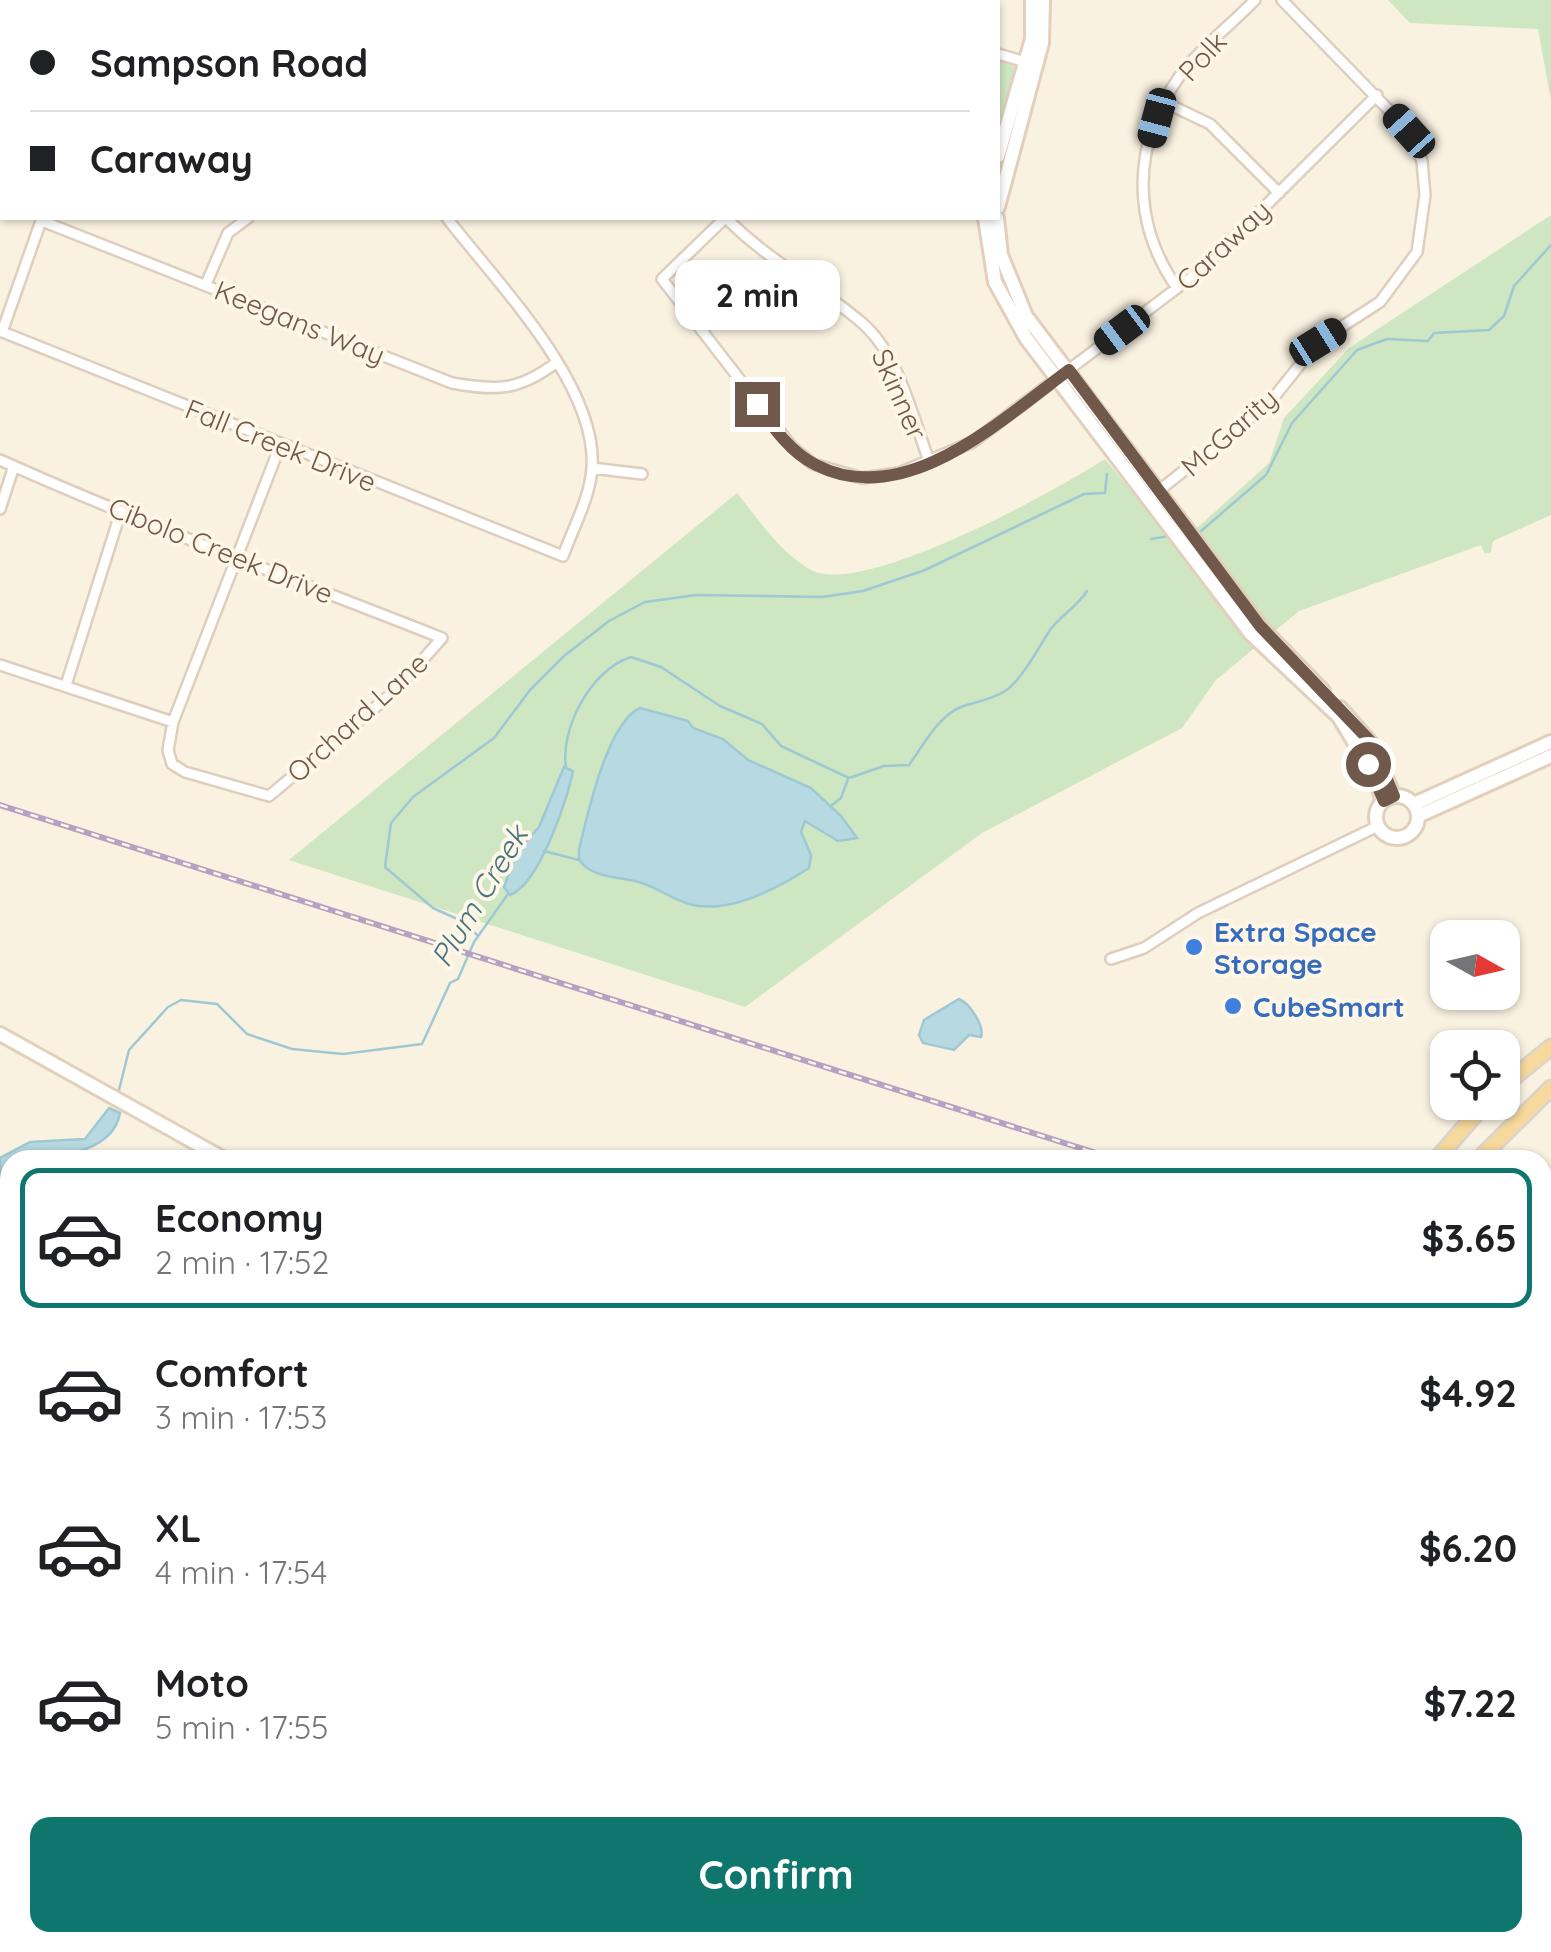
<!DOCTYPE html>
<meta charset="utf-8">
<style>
:root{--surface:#fff;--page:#f6f6f6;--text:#202124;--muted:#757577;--line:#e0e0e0;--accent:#0f766e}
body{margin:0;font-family:Quicksand,sans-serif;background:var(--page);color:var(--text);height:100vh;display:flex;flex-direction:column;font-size:38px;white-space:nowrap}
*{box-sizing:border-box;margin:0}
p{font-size:32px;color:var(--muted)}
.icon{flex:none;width:55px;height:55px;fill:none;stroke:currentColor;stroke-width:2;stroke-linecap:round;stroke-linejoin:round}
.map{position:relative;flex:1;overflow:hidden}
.side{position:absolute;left:0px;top:1150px;width:1552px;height:802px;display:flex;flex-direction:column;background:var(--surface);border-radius:30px 30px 0 0;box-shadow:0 2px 8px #0004}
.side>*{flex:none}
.guide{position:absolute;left:0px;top:0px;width:1000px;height:220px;box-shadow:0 2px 8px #0004;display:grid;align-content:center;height:220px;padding:0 30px;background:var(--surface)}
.needle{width:65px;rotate:98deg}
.buttons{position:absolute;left:1430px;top:920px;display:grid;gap:20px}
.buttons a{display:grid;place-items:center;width:90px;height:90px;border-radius:20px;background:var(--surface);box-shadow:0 2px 8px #0004;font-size:50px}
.end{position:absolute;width:45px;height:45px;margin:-22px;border:12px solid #70594a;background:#fff;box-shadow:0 0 0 5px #fff}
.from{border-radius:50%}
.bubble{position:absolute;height:70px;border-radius:20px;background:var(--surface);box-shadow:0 2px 8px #0004;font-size:32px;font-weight:700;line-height:70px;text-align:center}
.car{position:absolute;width:30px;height:60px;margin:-30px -15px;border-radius:12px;box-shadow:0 0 8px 2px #0007;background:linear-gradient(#222 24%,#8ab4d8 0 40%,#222 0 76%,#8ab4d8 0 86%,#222 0)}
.guide b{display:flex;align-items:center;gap:35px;height:95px;font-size:38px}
.guide b+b{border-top:2px solid var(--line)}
.guide i{width:25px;height:25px;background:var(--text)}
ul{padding:18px 0 0;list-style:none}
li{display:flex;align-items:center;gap:30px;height:140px;margin:0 20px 15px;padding:0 10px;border:5px solid transparent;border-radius:20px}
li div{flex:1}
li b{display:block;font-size:38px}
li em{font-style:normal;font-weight:700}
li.active{border-color:var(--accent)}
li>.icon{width:90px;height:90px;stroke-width:1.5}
.action{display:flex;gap:20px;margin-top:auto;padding:20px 30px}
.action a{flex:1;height:115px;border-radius:20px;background:var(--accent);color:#fff;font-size:40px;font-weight:700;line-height:115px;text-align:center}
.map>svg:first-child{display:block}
.green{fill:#cee6c1}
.water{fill:#b7dae2;stroke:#9ec8d3;stroke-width:2.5}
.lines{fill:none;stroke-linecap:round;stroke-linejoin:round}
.stream{stroke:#9ec8d3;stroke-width:2.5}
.street-casing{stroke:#decebe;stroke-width:14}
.secondary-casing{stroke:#e2d0bc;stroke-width:18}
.primary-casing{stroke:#dad4d0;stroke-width:19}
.highway-casing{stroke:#dad4d0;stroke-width:20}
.street{stroke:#fff;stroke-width:9}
.secondary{stroke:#fff;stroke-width:12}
.primary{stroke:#f6d99c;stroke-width:14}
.highway{stroke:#f1b69b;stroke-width:15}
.rail-casing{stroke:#b5a1c2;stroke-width:6}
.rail{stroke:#fef6e6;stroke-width:2.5;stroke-dasharray:8;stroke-linecap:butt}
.route{stroke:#70594a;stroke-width:12}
.shop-dot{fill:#3f7fe0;stroke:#fef6e6;stroke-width:4}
.labels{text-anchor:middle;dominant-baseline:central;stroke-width:8;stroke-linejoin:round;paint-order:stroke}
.street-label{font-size:28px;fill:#70594a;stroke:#fef6e6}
.shop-label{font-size:28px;font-weight:bold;fill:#366cbe;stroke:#fef6e6;text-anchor:start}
.water-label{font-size:30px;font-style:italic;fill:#457482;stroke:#fef6e6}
</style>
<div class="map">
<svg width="1551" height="1952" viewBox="0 0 1551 1952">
<rect width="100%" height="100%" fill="#faf2e1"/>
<path class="green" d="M 1388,0 L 1551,0 L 1551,101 L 1538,29 L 1410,23 Z
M 998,60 L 1018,68 L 998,150 Z
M 1551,215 L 1551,515 L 1493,541 L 1491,552 L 1485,554 L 1481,545 L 1299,611 L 1216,680 L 1182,728 L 982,833 L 745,1007 L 289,860 L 737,493 C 759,520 780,553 811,570 C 862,598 1057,490 1105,459 L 1177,546 L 1269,463 L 1284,418 L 1349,348 Z
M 1543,1449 L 1551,1460 L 1551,1952 L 1423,1952 L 1412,1943 L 1542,1942 Z"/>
<path class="water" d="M 640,708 L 688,721 L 693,728 L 723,739 L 748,760 L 811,788 L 841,816 L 857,838 L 838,841 L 805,821 L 801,832 L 811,855 L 809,868 C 778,888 731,913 693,905 C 673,901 655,885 635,881 C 614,876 593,878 579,860 L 579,850 C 587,816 607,723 640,708 Z
M 564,767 L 573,771 C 567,801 539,884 510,895 L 504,887 L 518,850 L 539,827 Z
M 959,999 C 969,1003 985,1026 981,1037 L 969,1035 L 954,1050 L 923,1043 L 919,1035 L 924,1020 Z
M 109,1108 L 120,1113 C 113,1156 44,1160 10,1160 L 10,1169 L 0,1176 L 0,1158 L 30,1142 L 85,1139 Z"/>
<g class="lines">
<path class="stream" d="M 1200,532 L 1266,475 L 1292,423 L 1357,350 L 1387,339 L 1428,341 L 1434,333 L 1489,330 L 1504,316 L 1514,286 L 1551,245
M 1151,539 L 1169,536
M 566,767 C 560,730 590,670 631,657 L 661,667 L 720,706 L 762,724 L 781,746 L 849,778 L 884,766 L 909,765 C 923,746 938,716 961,707 C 975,702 991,700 1005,691 C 1021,681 1039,647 1050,630 C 1061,615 1077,607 1087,591
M 832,805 L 841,798 L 848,779
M 544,851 L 579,860
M 477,935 L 466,923 L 433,908 L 385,867 L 391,823 L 413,797 L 494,738 L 530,690 L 564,656 L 609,621 L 645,602 L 696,595 L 822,597 L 863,591 L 925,570 L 1084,494 L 1105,493 L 1107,474
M 118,1094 L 129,1050 L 168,1007 L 181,1000 L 217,1004 L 247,1034 L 292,1049 L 343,1054 L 422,1044 L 450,983 L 458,979 L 474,942 L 508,894"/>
<g class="street-casing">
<path id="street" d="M 284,0 L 286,2
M 449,0 L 451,2
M 714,0 L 716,2
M 463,2 L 466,0
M 641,2 L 644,0
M 822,2 L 825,0
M 998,54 L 1029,63
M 1164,102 L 1210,124 L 1279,193
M 725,218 L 662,279 L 792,447 L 813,464 L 862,478 L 899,473 L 973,442 L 1201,270 L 1377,95
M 726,218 C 770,262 816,284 861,322 C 899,354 912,416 929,461
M 42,221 L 452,383 C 497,391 519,391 557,362
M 206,284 L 228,233 L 248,218
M 1177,288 C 1131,222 1132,144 1179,77 C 1199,49 1231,25 1255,0
M 0,331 L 563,556 C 573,528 590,498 592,468 C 598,384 495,281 447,218
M 2,332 L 42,218
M 0,460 C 145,525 295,580 442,638 L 396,690 L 269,796 L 185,772 L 172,764 L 168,750 L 173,722 L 280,446
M 592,468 L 642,474
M 1156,493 L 1271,401 L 1318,342 L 1380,302 L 1417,252 L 1425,195 L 1422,161 L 1409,131 L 1282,0
M 0,509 L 14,466
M 0,665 L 173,722
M 66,685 L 121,511
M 1111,959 L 1144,948 L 1198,913 L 1378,826
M 0,1394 L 10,1386
M 0,1621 L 10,1628
M 463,1942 L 477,1952
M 1352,1942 L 1364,1952
M 596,1952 L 603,1942"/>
</g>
<g class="secondary-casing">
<path id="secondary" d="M 209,2 L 212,0
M 0,94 L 2,93
M 998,156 L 1032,39 L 1032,0
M 998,207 L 1042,43 L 1043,0
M 985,218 L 995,282 L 1026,338 L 1251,634 L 1339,717 L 1374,775 L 1383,801
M 997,218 L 1001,255 L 1026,316 L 1260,626 L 1323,691
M 1340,708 L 1371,743 L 1394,796
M1376 817a21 21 0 1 1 42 0a21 21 0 1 1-42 0Z
M 1414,804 L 1551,742
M 1418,816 L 1551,756
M 0,1034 L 226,1160
M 0,1788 L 10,1795
M 0,1928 L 10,1935
M 20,1942 L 33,1952
M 227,1942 L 241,1952"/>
</g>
<g class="primary-casing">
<path id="primary" d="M 1502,1087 L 1551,1047
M 1436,1160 L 1486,1102
M 1478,1160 L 1551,1088
M 830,1942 L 830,1952
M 808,1952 L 815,1942
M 844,1952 L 851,1942"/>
</g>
<g class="highway-casing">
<path id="highway" d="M 0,1802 L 10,1810
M 0,1847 L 10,1854
M 0,1876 L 10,1883
M 0,1904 L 10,1910
M 59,1942 L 73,1952
M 96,1942 L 110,1952
M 137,1942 L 151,1952
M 177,1942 L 189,1952"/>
</g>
<use href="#street" class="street"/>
<use href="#secondary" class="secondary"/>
<use href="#primary" class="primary"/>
<use href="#highway" class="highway"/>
<g class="rail-casing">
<path id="rail" d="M 0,805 L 1118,1160
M 1542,1295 L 1551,1298"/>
</g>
<use href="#rail" class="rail"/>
</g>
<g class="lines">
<path class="route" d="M 757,404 C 773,427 790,452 816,465 C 906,511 1002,419 1069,370 L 1260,626 L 1371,742 L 1394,796 L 1384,801 L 1368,764"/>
</g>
<g class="shop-dot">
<circle cx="1194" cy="947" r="10"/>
<circle cx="1233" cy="1006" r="10"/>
</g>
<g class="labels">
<g class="street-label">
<text transform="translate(1202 56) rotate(-47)">Polk</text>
<text transform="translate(1223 245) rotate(-43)">Caraway</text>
<text transform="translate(300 322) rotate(22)">Keegans Way</text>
<text transform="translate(900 394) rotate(66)">Skinner</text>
<text transform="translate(1229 432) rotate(-41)">McGarity</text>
<text transform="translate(281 445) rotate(22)">Fall Creek Drive</text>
<text transform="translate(221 550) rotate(22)">Cibolo Creek Drive</text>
<text transform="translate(357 717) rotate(-42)">Orchard Lane</text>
</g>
<g class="shop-label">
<text x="1214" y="931">Extra Space<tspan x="1214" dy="32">Storage</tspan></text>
<text x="1253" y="1006">CubeSmart</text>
</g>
<g class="water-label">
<text transform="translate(479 896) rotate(-59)">Plum Creek</text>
</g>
</g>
</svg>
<div class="buttons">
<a><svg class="needle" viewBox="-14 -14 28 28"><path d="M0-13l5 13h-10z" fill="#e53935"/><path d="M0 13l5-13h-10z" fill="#757577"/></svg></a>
<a><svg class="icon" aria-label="locate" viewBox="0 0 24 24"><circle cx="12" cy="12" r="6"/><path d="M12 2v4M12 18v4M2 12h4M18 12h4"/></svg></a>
</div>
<i class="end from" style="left:1368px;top:764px"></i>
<i class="end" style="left:757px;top:404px"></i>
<div class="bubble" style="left:675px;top:260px;width:165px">2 min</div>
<i class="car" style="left:1157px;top:118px;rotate:195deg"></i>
<i class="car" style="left:1409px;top:131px;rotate:318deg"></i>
<i class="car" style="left:1122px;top:330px;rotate:233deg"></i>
<i class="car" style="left:1318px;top:342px;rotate:58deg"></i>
<div class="guide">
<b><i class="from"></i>Sampson Road</b>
<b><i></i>Caraway</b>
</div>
<section class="side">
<ul>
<li class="active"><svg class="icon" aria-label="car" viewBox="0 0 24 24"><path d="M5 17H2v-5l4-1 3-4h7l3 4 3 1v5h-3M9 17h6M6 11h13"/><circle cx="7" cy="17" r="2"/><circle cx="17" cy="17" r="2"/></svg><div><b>Economy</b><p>2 min · 17:52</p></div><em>$3.65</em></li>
<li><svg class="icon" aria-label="car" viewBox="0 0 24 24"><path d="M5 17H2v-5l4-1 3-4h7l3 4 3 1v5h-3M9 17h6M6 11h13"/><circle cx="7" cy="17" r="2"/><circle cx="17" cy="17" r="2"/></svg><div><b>Comfort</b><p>3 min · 17:53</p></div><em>$4.92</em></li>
<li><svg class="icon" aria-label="car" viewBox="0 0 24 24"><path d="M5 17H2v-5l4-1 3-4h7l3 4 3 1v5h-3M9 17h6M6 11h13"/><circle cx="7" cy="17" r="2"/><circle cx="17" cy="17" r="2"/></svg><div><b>XL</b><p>4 min · 17:54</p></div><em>$6.20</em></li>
<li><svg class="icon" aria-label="car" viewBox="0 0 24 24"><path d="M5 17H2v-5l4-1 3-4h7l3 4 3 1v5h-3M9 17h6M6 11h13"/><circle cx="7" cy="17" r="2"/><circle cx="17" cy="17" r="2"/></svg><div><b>Moto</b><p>5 min · 17:55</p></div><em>$7.22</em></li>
</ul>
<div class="action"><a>Confirm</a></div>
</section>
</div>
